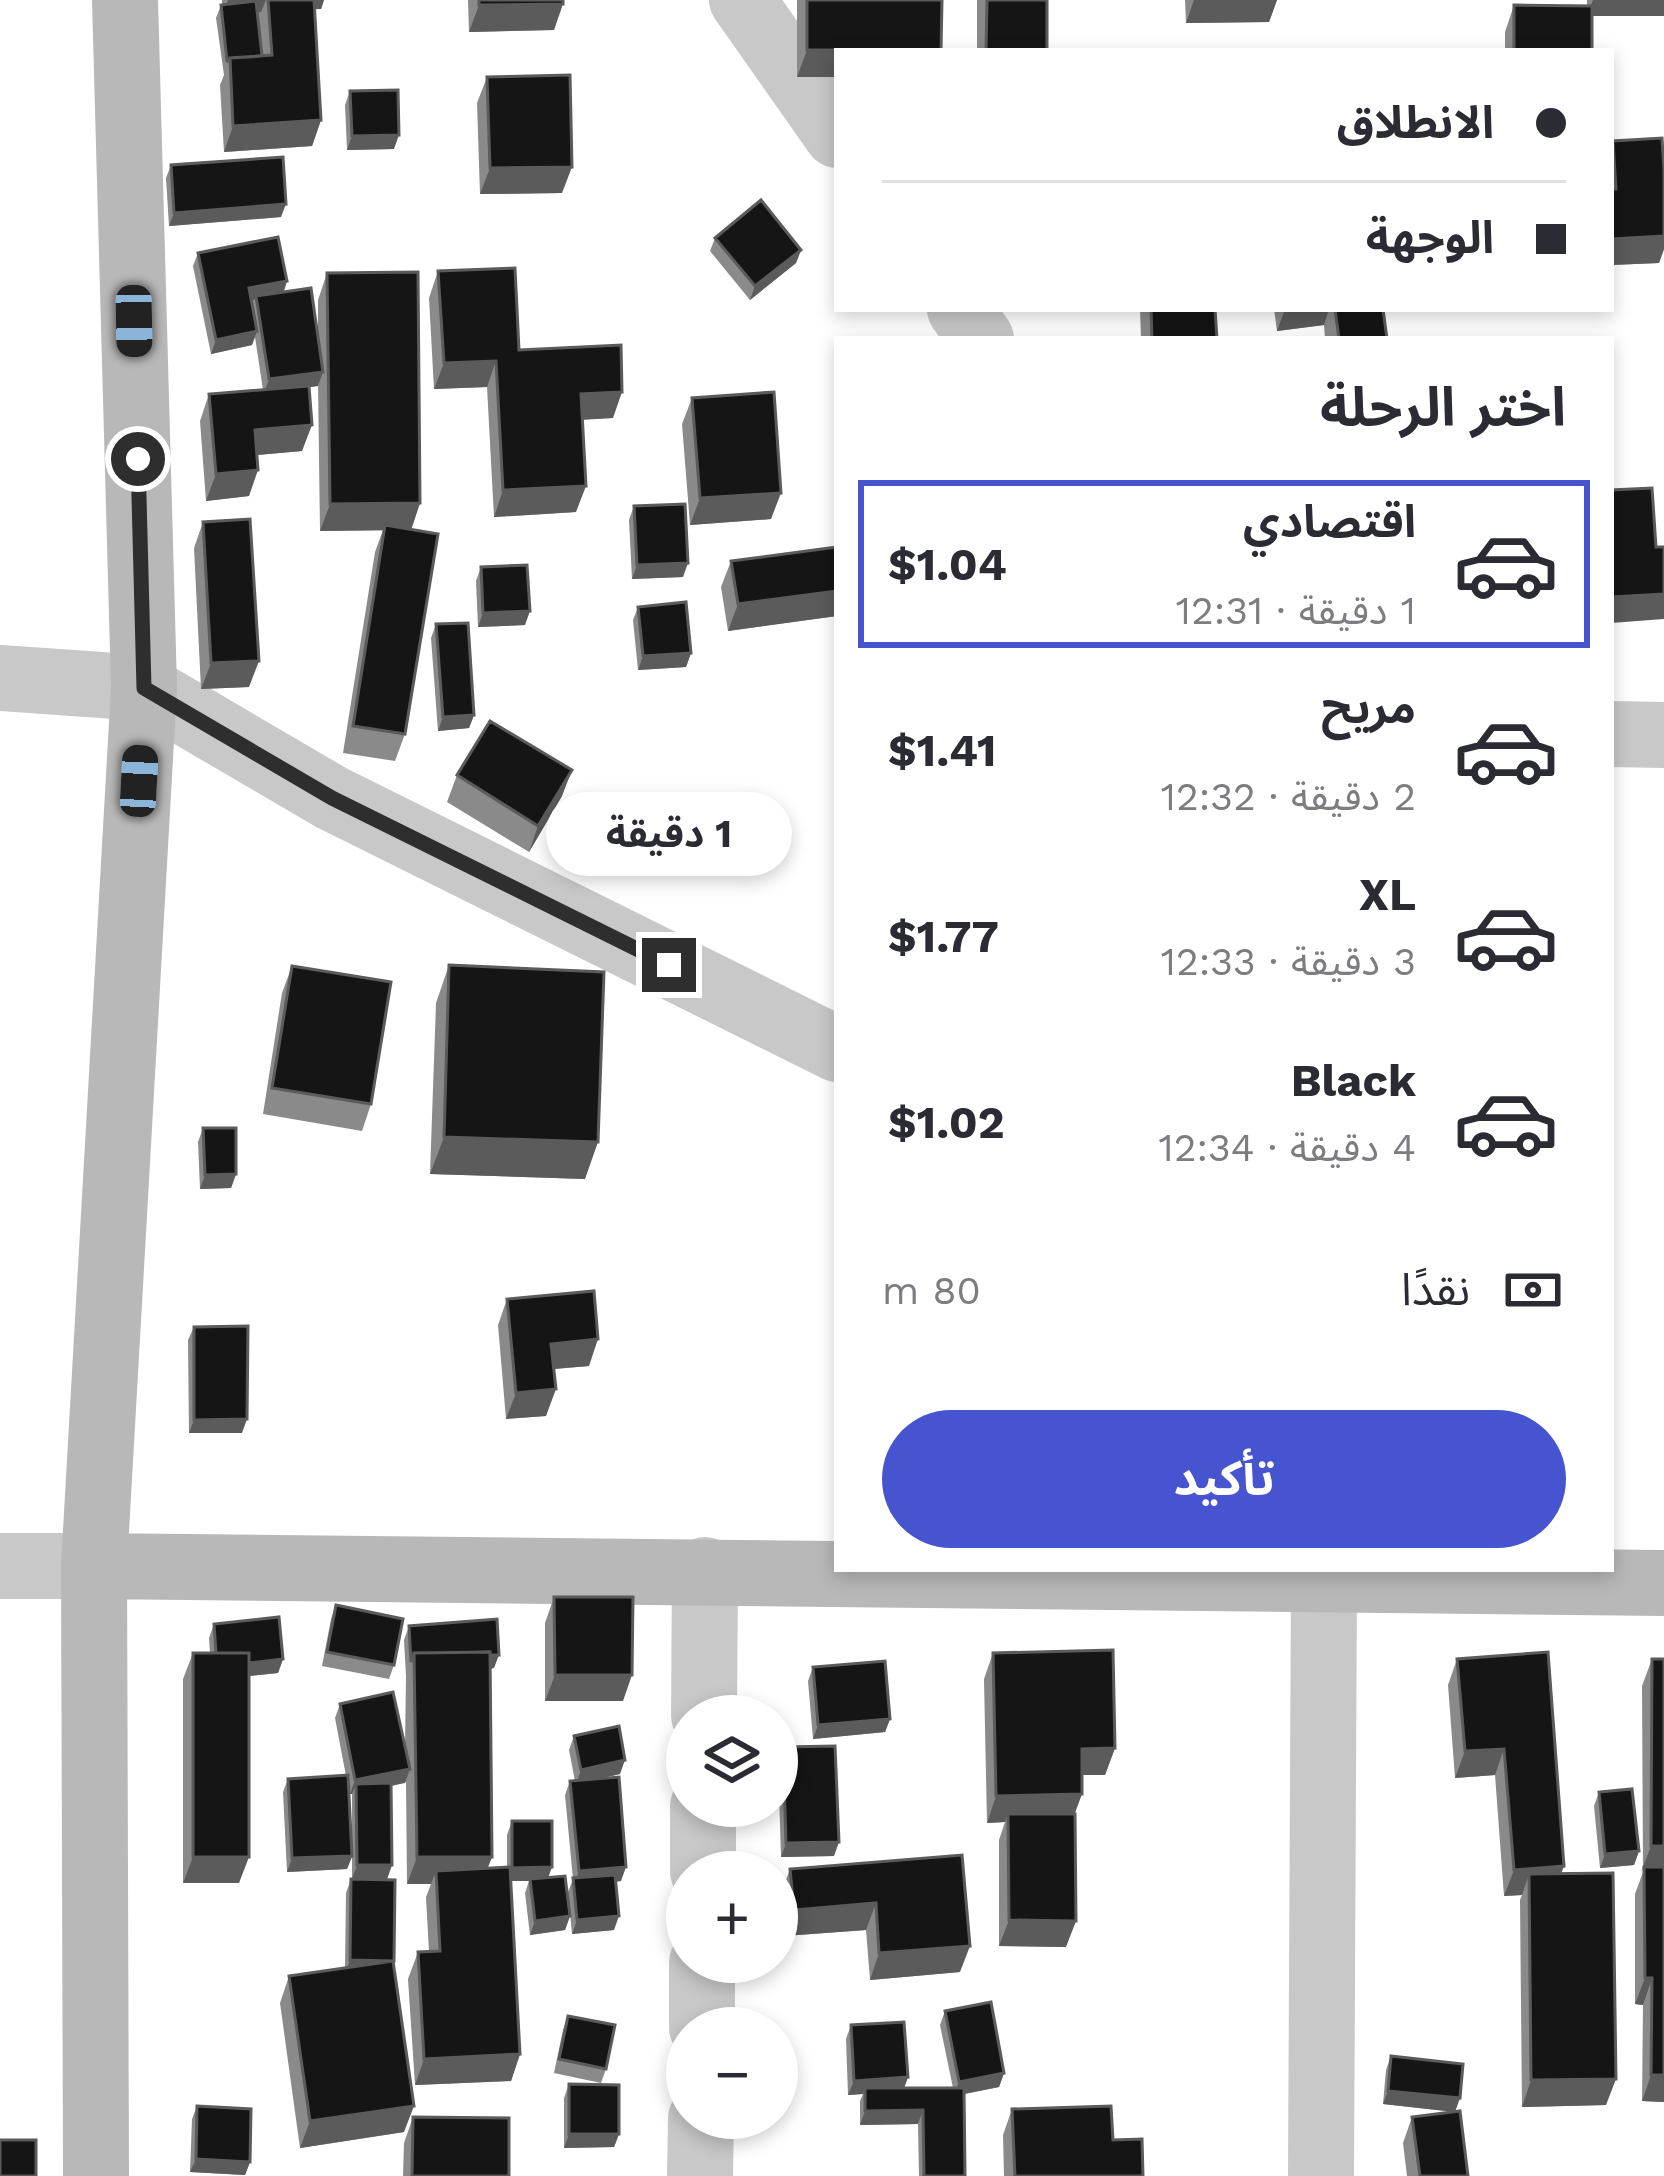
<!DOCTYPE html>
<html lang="ar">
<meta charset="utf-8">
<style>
:root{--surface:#fff;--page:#f2f2f3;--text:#2b2b33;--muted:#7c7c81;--line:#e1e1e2;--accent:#4754cf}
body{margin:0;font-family:"Work Sans","Noto Sans Arabic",sans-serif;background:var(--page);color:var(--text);direction:rtl;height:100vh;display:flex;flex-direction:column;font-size:45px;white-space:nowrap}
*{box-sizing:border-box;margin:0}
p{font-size:39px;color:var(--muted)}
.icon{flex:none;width:66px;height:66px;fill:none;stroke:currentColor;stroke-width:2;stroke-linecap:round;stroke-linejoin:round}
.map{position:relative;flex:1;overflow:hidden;direction:ltr}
.panel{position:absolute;left:834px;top:336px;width:780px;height:1236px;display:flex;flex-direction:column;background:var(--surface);border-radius:0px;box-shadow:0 6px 18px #0003;direction:rtl}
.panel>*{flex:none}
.guide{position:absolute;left:834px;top:48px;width:780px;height:264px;border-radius:0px;box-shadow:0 6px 18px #0003;direction:rtl;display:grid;align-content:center;height:264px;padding:0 48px;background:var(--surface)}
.fabs{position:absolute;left:666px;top:1695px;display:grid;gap:24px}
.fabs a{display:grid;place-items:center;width:132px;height:132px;border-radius:50%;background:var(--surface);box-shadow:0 6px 18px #0003;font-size:60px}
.end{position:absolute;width:54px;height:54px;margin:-27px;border:15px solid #2e2e2e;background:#fff;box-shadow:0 0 0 6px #fff}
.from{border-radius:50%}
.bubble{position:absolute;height:84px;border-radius:42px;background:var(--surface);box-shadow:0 6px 18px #0003;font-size:39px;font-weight:700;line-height:84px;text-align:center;direction:rtl}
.car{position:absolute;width:36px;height:72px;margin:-36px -18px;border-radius:15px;box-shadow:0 0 9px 3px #0007;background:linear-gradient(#222 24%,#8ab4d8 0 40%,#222 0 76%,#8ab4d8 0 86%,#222 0)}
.guide b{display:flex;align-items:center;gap:42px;height:114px;font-size:45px}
.guide b+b{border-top:3px solid var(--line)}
.guide i{width:30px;height:30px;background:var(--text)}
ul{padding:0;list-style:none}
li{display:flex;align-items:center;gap:36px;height:168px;margin:0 24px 18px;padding:0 24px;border:6px solid transparent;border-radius:0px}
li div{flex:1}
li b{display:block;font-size:45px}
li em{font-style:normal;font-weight:700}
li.current{border-color:var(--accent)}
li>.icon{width:108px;height:108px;stroke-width:1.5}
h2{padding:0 48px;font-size:54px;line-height:144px}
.pay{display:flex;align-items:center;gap:30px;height:132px;padding:0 48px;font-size:45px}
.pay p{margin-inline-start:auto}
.primary-button{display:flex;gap:24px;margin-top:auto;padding:24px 48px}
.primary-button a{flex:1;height:138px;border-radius:72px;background:var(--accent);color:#fff;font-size:48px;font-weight:700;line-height:138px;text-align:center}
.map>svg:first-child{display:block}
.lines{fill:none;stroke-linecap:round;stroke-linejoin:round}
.street{stroke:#c8c8c8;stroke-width:66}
.secondary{stroke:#b8b8b8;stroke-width:66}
.wall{fill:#8a8a8a;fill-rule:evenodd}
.shaded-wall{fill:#5b5b5b}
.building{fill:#151515;stroke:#5b5b5b;stroke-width:3}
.route{stroke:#2e2e2e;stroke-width:15}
</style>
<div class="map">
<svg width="1664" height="2176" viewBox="0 0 1664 2176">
<rect width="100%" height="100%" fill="#fff"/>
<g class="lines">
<path class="street" d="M 742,0 L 837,135
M 960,309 L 981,339
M 0,678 L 144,688 L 332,798 L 837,1049
M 1611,734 L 1664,735
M 0,1566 L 94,1566
M 704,1716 L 705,1570
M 703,1872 L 703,1806
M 702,2028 L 702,1962
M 700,2176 L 701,2118
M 1321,2176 L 1324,1581"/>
<path class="secondary" d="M 94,1566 L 1664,1583
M 96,2176 L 94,1566 L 144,688 L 125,0"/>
</g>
<path class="wall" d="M 222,0 L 324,0 L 321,9 L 314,9 L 321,120 L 312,146 L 224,152 L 220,85 L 224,75 L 216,18 L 221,5 L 222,4 Z
M 468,0 L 563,0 L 554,30 L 469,32 Z
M 797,0 L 942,0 L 837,77 L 797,77 Z
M 977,0 L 1047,0 L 1047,51 L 977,51 Z
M 1185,0 L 1277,0 L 1269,22 L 1186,23 Z
M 1587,0 L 1664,0 L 1664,16 L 1592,16 L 1592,51 L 1505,51 L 1505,32 L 1514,5 L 1587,6 Z
M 487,77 L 562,193 L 480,194 L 477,103 Z
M 350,91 L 394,149 L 347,150 L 345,105 Z
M 1613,141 L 1664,156 L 1664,249 L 1659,263 L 1611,265 L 1611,145 Z
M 171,165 L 281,217 L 169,226 L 166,178 Z
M 715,238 L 801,250 L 796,263 L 750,300 L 710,251 Z
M 198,253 L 287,281 L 284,292 L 318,339 L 318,300 L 327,273 L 420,503 L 411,530 L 405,734 L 395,761 L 343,753 L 375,552 L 383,530 L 320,531 L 318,383 L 318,386 L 309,387 L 302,451 L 257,455 L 249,496 L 206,501 L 200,421 L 209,394 L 263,390 L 255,337 L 252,345 L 211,354 L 193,266 Z
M 438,271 L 519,350 L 613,418 L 582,420 L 576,512 L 494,517 L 487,387 L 434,389 L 429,298 Z
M 1140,309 L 1215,309 L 1217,339 L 1141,339 Z
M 1274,309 L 1383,309 L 1387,339 L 1325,339 L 1324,325 L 1277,331 Z
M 692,398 L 771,519 L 690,525 L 682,424 Z
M 634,506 L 683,577 L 632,579 L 629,520 Z
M 203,522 L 249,687 L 201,689 L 194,548 Z
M 837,547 L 837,616 L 728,631 L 721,587 L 731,561 Z
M 481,567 L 525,625 L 478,627 L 476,581 Z
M 638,607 L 691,653 L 686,667 L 638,670 L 633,620 Z
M 436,624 L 474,715 L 469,728 L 438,731 L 431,638 Z
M 457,775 L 562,796 L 529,852 L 447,802 Z
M 449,965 L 585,1179 L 430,1174 L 436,1003 Z
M 292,966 L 371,1104 L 362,1131 L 263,1114 L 282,993 Z
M 203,1128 L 236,1174 L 231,1188 L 200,1189 L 198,1142 Z
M 507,1299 L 589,1366 L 554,1369 L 546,1416 L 506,1419 L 498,1325 Z
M 194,1327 L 242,1433 L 189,1433 L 188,1340 Z
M 554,1597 L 623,1701 L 545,1701 L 545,1623 Z
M 336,1605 L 394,1665 L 389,1679 L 322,1666 L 331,1619 Z
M 214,1624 L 283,1659 L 278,1673 L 249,1676 L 239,1883 L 183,1883 L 183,1679 L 193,1653 L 210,1653 L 209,1638 Z
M 409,1626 L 494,1668 L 490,1669 L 488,1868 L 507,1867 L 507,1835 L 512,1821 L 549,1877 L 570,1916 L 565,1930 L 530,1935 L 525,1893 L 529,1881 L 511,1881 L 520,2054 L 511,2081 L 415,2085 L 408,1979 L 418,1952 L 429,1952 L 426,1897 L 431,1884 L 407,1884 L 406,1782 L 391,1786 L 392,1865 L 387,1879 L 352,1879 L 352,1857 L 347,1869 L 287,1872 L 283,1792 L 288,1779 L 346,1776 L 335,1718 L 340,1704 L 405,1746 L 406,1676 L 404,1640 ZM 348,1785 L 350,1794 L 352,1794 L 352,1845 Z
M 993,1653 L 1115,1748 L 1105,1775 L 1082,1775 L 1075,1814 L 1066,1947 L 999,1946 L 999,1840 L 1005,1822 L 987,1823 L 984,1679 Z
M 1457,1659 L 1564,1866 L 1561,1873 L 1606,2105 L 1522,2107 L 1520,1900 L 1522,1895 L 1504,1896 L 1495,1775 L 1455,1778 L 1448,1685 Z
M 1652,1659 L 1664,2102 L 1642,2101 L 1643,2005 L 1635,2004 L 1635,1894 L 1643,1872 L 1642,1686 Z
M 813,1667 L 890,1719 L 885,1732 L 813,1739 L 808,1681 Z
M 574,1736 L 620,1774 L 599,1779 L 621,1881 L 615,1882 L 614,1930 L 572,1934 L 568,1892 L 573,1879 L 565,1795 L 570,1781 L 575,1781 L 569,1750 Z
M 783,1747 L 834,1856 L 781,1857 L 778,1761 Z
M 1599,1792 L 1639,1851 L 1634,1865 L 1600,1868 L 1594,1806 Z
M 962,1855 L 960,1972 L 870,1980 L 866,1930 L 784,1936 L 780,1896 L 790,1869 Z
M 351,1879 L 394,1962 L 404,2132 L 300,2148 L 280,2003 L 289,1976 L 345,1968 L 346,1893 Z
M 945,2011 L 1004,2073 L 999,2087 L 964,2094 L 965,2176 L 919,2176 L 918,2124 L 860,2125 L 860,2101 L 863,2094 L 848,2095 L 846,2039 L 851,2025 L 908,2077 L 904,2088 L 953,2088 L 940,2025 Z
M 568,2016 L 606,2069 L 601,2083 L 554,2073 L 563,2030 Z
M 1391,2056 L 1455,2112 L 1468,2176 L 1407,2176 L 1403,2143 L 1412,2117 L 1455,2112 L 1383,2104 L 1386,2070 Z
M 569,2084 L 619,2134 L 614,2147 L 564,2148 L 564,2098 Z
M 197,2106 L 250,2162 L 245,2175 L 190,2172 L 192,2119 Z
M 1012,2109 L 1113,2140 L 1143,2176 L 1004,2176 L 1003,2135 Z
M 413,2117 L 509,2176 L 403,2176 L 404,2143 Z"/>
<path class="shaded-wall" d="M 228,0 L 266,0 L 261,12 L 223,14 Z
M 268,0 L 324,0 L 321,9 L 269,11 Z
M 1194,0 L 1277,0 L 1269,22 L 1186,23 Z
M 1593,0 L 1664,0 L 1664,16 L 1587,16 Z
M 563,4 L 554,30 L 469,32 L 479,5 Z
M 807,50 L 837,51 L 837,77 L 797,77 Z
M 321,120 L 312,146 L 224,152 L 233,126 Z
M 399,135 L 394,149 L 347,150 L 352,136 Z
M 572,167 L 562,193 L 480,194 L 490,168 Z
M 286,204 L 281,217 L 169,226 L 174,213 Z
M 1664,236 L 1664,249 L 1659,263 L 1611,265 L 1611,239 Z
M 801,250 L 796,263 L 750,300 L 755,286 Z
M 287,281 L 282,295 L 256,296 L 254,300 L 244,302 L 249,288 Z
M 1285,309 L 1329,309 L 1324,325 L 1277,331 Z
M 257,331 L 252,345 L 211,354 L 216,340 Z
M 496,361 L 487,387 L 434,389 L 444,363 Z
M 323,372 L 318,386 L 264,393 L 269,379 Z
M 622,392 L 613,418 L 571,420 L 581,394 Z
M 312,425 L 302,451 L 245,456 L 255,430 Z
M 258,470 L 249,496 L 206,501 L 216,474 Z
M 586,486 L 576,512 L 494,517 L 503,490 Z
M 781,493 L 771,519 L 690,525 L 700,498 Z
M 420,503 L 411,530 L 320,531 L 330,504 Z
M 688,563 L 683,577 L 632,579 L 637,565 Z
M 837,591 L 837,616 L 728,631 L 738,604 Z
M 1664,594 L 1664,619 L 1611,623 L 1611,597 Z
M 530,611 L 525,625 L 478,627 L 483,613 Z
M 691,653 L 686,667 L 638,670 L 643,656 Z
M 259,661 L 249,687 L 201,689 L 211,663 Z
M 474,715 L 469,728 L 438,731 L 443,717 Z
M 572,770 L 562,796 L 529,852 L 538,826 Z
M 444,1137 L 598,1142 L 585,1179 L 430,1174 Z
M 236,1174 L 231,1188 L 200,1189 L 205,1175 Z
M 598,1339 L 589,1366 L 541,1370 L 551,1344 Z
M 556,1389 L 546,1416 L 506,1419 L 516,1393 Z
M 247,1419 L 242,1433 L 189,1433 L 194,1420 Z
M 499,1655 L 494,1668 L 414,1675 L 414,1662 Z
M 283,1659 L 278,1673 L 213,1680 L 218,1666 Z
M 555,1675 L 632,1675 L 623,1701 L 545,1701 Z
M 890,1719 L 885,1732 L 813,1739 L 818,1725 Z
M 1115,1748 L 1105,1775 L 1072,1775 L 1082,1749 Z
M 1504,1749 L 1495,1775 L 1455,1778 L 1465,1751 Z
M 625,1760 L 620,1774 L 576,1784 L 581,1770 Z
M 410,1769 L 405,1783 L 356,1793 L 356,1784 L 352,1794 L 350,1794 L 355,1780 Z
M 1082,1794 L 1072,1821 L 1008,1814 L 1005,1822 L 987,1823 L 996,1796 Z
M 839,1842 L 834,1856 L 781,1857 L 786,1843 Z
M 1651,1846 L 1664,1846 L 1664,1872 L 1644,1867 L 1641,1872 Z
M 1639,1851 L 1634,1865 L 1600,1868 L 1605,1854 Z
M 352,1856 L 347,1869 L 287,1872 L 292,1858 Z
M 193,1857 L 249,1857 L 239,1883 L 183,1883 Z
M 417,1857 L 492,1857 L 482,1883 L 436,1871 L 431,1884 L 407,1884 Z
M 357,1865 L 392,1865 L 387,1879 L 352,1879 Z
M 1564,1866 L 1554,1892 L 1529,1874 L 1522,1895 L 1504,1896 L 1514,1870 Z
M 552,1867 L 547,1881 L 507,1881 L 512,1868 Z
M 626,1867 L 621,1881 L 574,1885 L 579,1871 Z
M 876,1903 L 866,1930 L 784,1936 L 794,1910 Z
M 570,1916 L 565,1930 L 530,1935 L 535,1921 Z
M 619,1916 L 614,1930 L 572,1934 L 577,1920 Z
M 1009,1920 L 1076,1921 L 1066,1947 L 999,1946 Z
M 970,1946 L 960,1972 L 870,1980 L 879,1953 Z
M 350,1960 L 394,1961 L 345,1974 Z
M 1645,1978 L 1652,1978 L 1643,2005 L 1635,2004 Z
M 520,2054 L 511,2081 L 415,2085 L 424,2059 Z
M 1004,2073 L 999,2087 L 954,2096 L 959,2082 Z
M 1651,2075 L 1664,2075 L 1664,2102 L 1642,2101 Z
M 908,2077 L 903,2091 L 865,2088 L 863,2094 L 848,2095 L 854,2081 Z
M 1616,2079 L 1606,2105 L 1522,2107 L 1531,2080 Z
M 1388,2091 L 1460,2098 L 1455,2112 L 1383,2104 Z
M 414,2106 L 404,2132 L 300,2148 L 310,2121 Z
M 923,2110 L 918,2124 L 860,2125 L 865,2111 Z
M 569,2134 L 619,2134 L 614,2147 L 564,2148 Z
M 196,2159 L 250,2162 L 245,2175 L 190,2172 Z"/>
<path class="building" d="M 268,0 L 314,0 L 321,120 L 233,126 L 230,58 L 272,55 Z
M 479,0 L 563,0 L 563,4 L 479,5 Z
M 807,0 L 942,0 L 941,50 L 807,50 Z
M 987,0 L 1047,0 L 1047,51 L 986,51 Z
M 256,1 L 262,56 L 230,58 L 230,61 L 227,61 L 221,5 Z
M 1514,5 L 1592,6 L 1592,51 L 1514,51 Z
M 570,75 L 572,167 L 490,168 L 487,77 Z
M 398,90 L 399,135 L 352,136 L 350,91 Z
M 1662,138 L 1664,170 L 1664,236 L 1611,239 L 1611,189 L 1616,189 L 1613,141 Z
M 283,157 L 286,204 L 174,213 L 171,165 Z
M 761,200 L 801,250 L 755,286 L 715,238 Z
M 278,237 L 287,281 L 249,288 L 257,331 L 216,340 L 198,253 Z
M 515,268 L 519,350 L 621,345 L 622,392 L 581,394 L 586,486 L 503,490 L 496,361 L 444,363 L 438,271 Z
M 418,272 L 420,503 L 330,504 L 327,273 Z
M 311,288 L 323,372 L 269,379 L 256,296 Z
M 1151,309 L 1215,309 L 1217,339 L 1152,339 Z
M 1335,309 L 1383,309 L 1387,339 L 1339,339 Z
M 309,386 L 312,425 L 255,430 L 258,470 L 216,474 L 209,394 Z
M 774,392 L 781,493 L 700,498 L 692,398 Z
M 1652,488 L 1656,547 L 1664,547 L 1664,594 L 1611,597 L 1611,490 Z
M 685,504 L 688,563 L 637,565 L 634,506 Z
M 250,519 L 259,661 L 211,663 L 203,522 Z
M 385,525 L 438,534 L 405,734 L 353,726 Z
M 837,547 L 837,591 L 738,604 L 731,561 Z
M 527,565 L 530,611 L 483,613 L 481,567 Z
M 686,602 L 691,653 L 643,656 L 638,607 Z
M 468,623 L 474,715 L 443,717 L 436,624 Z
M 490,721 L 572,770 L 538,826 L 457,775 Z
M 449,965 L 604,972 L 598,1142 L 444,1137 Z
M 292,966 L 391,982 L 371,1104 L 272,1088 Z
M 203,1128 L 236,1128 L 236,1174 L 205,1175 Z
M 594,1291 L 598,1339 L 551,1344 L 556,1389 L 516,1393 L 507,1299 Z
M 248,1326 L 247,1419 L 194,1420 L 194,1327 Z
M 554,1597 L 633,1597 L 632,1675 L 555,1675 Z
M 336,1605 L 403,1619 L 394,1665 L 327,1652 Z
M 279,1617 L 283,1659 L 249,1663 L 249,1653 L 216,1653 L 214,1624 Z
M 497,1619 L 499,1655 L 490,1655 L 490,1652 L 414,1653 L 411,1662 L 409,1626 Z
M 1113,1650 L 1115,1748 L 1082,1749 L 1082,1794 L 996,1796 L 993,1653 Z
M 490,1652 L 492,1857 L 417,1857 L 414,1653 Z
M 1548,1652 L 1564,1866 L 1514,1870 L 1504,1749 L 1465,1751 L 1457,1659 Z
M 193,1653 L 249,1653 L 249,1857 L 193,1857 Z
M 1652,1659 L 1664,1659 L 1664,1846 L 1651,1846 Z
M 885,1661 L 890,1719 L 818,1725 L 813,1667 Z
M 393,1692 L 410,1769 L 355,1780 L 340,1704 Z
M 619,1726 L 625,1760 L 581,1770 L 574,1736 Z
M 835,1746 L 839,1842 L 786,1843 L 783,1747 Z
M 348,1775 L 352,1856 L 292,1858 L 288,1779 Z
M 619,1777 L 626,1867 L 579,1871 L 570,1781 Z
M 391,1783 L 392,1865 L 357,1865 L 356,1784 Z
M 1632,1789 L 1639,1851 L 1605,1854 L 1599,1792 Z
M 1008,1814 L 1075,1814 L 1076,1921 L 1009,1920 Z
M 512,1821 L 552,1821 L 552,1867 L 512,1868 Z
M 962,1855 L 970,1946 L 879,1953 L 876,1903 L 794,1910 L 790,1869 Z
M 510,1867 L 520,2054 L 424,2059 L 418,1952 L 440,1951 L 436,1871 Z
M 1644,1867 L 1664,1867 L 1664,2075 L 1651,2075 L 1652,1978 L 1645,1978 Z
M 1613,1873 L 1616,2079 L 1531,2080 L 1529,1874 Z
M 615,1875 L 619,1916 L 577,1920 L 573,1878 Z
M 565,1876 L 570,1916 L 535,1921 L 530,1879 Z
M 351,1879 L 395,1880 L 394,1961 L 350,1960 Z
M 393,1961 L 414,2106 L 310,2121 L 289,1976 Z
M 991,2002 L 1004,2073 L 959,2082 L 945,2011 Z
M 568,2016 L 615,2025 L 606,2069 L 559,2059 Z
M 904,2022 L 908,2077 L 854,2081 L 851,2025 Z
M 1391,2056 L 1463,2064 L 1460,2098 L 1388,2091 Z
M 569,2084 L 619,2085 L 619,2134 L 569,2134 Z
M 865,2088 L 964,2088 L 965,2176 L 924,2176 L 923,2110 L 865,2111 Z
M 197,2106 L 251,2109 L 250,2162 L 196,2159 Z
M 1111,2106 L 1113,2140 L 1142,2139 L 1143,2176 L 1015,2176 L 1012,2109 Z
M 1460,2111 L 1468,2176 L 1420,2176 L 1412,2117 Z
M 413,2117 L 509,2118 L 509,2176 L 412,2176 Z
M 0,2140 L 36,2140 L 36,2176 L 0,2176 Z"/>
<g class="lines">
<path class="route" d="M 138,459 L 144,688 L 332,798 L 669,965"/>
</g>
</svg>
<div class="fabs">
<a><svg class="icon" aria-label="layers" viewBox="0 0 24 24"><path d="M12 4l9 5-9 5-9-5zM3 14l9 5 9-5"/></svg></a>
<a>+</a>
<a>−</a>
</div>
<i class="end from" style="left:138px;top:459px"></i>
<i class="end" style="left:669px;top:965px"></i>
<div class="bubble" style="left:546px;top:792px;width:246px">1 دقيقة</div>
<i class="car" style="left:134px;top:321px;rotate:179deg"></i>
<i class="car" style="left:139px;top:781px;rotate:3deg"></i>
<div class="guide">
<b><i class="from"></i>الانطلاق</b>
<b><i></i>الوجهة</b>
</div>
<section class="panel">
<h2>اختر الرحلة</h2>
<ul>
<li class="current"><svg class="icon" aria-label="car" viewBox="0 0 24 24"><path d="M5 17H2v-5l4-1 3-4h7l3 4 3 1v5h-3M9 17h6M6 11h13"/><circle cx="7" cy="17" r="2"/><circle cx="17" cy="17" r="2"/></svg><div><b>اقتصادي</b><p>1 دقيقة · 12:31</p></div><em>$1.04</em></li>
<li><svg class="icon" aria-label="car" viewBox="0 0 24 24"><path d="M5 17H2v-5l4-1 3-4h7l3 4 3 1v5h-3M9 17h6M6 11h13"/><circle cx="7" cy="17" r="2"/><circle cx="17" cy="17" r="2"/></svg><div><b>مريح</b><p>2 دقيقة · 12:32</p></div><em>$1.41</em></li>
<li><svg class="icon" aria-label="car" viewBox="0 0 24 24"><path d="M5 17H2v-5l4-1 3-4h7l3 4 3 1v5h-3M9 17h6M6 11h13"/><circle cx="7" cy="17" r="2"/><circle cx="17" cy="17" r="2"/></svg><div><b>XL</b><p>3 دقيقة · 12:33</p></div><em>$1.77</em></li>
<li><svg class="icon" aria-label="car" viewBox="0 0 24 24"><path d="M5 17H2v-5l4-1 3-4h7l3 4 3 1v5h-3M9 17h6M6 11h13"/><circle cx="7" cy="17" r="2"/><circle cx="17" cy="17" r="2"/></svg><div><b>Black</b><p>4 دقيقة · 12:34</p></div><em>$1.02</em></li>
</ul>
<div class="pay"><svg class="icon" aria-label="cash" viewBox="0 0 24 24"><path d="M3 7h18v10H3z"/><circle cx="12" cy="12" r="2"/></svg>نقدًا<p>80 m</p></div>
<div class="primary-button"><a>تأكيد</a></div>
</section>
</div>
